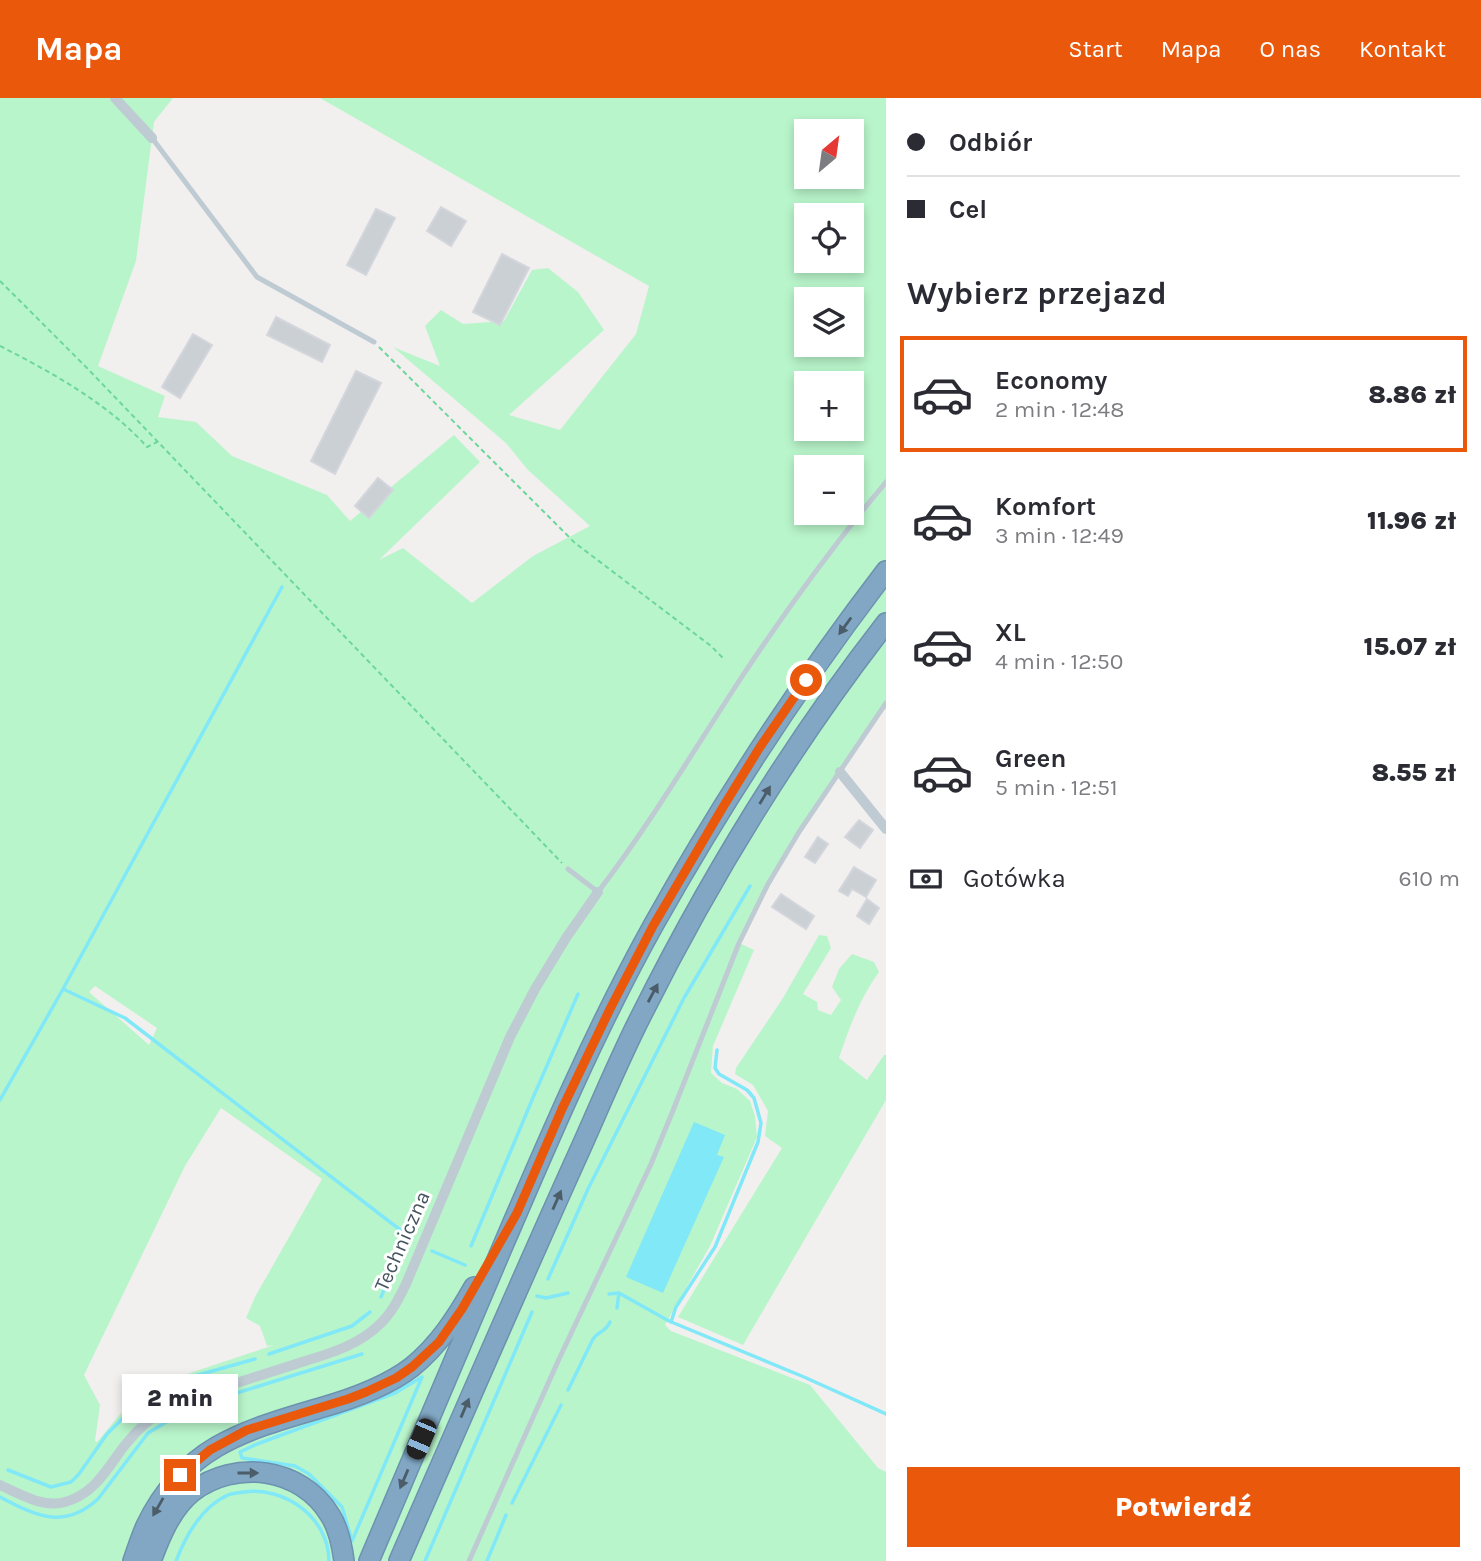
<!DOCTYPE html>
<html lang="pl">
<meta charset="utf-8">
<style>
:root{--surface:#fff;--page:#f7f7f7;--text:#2b2b33;--muted:#7c7c81;--line:#e1e1e2;--accent:#ea580c}
body{margin:0;font-family:Karla,sans-serif;background:var(--page);color:var(--text);height:100vh;display:flex;flex-direction:column;font-size:26px;white-space:nowrap}
*{box-sizing:border-box;margin:0}
p{font-size:23px;color:var(--muted)}
.icon{flex:none;width:38px;height:38px;fill:none;stroke:currentColor;stroke-width:2;stroke-linecap:round;stroke-linejoin:round}
.map{position:relative;flex:1;overflow:hidden}
.panel{display:flex;flex-direction:column;background:var(--surface);width:595px}
.panel>*{flex:none}
.top-card{display:grid;align-content:center;height:154px;padding:0 21px;background:var(--surface)}
.needle{width:46px;rotate:29deg}
.fabs{position:absolute;left:794px;top:21px;display:grid;gap:14px}
.fabs a{display:grid;place-items:center;width:70px;height:70px;border-radius:0px;background:var(--surface);box-shadow:0 4px 10px #0003;font-size:35px}
.end{position:absolute;width:32px;height:32px;margin:-16px;border:9px solid #ea580c;background:#fff;box-shadow:0 0 0 4px #fff}
.from{border-radius:50%}
.bubble{position:absolute;height:49px;border-radius:0px;background:var(--surface);box-shadow:0 4px 10px #0003;font-size:23px;font-weight:800;line-height:49px;text-align:center}
.car{position:absolute;width:21px;height:42px;margin:-21px -10px;border-radius:9px;box-shadow:0 0 5px 2px #0007;background:linear-gradient(#222 24%,#8ab4d8 0 40%,#222 0 76%,#8ab4d8 0 86%,#222 0)}
.top-card b{display:flex;align-items:center;gap:24px;height:66px;font-size:26px}
.top-card b+b{border-top:2px solid var(--line)}
.top-card i{width:18px;height:18px;background:var(--text)}
ul{padding:0;list-style:none}
li{display:flex;align-items:center;gap:21px;height:116px;margin:0 14px 10px;padding:0 7px;border:4px solid transparent;border-radius:0px}
li div{flex:1}
li b{display:block;font-size:26px}
li em{font-style:normal;font-weight:800}
li.active{border-color:var(--accent)}
li>.icon{width:63px;height:63px;stroke-width:1.5}
h2{padding:0 21px;font-size:32px;line-height:84px}
.pay{display:flex;align-items:center;gap:18px;height:77px;padding:0 21px;font-size:26px}
.pay p{margin-inline-start:auto}
.primary-button{display:flex;gap:14px;margin-top:auto;padding:14px 21px}
.primary-button a{flex:1;height:80px;border-radius:0px;background:var(--accent);color:#fff;font-size:28px;font-weight:800;line-height:80px;text-align:center}
header{display:flex;align-items:center;gap:42px;box-sizing:border-box;height:98px;padding:0 35px;background:var(--accent);color:#fff}
header strong{font-size:33px}
nav{display:flex;gap:38px;margin-inline-start:auto;font-size:24px}
main{display:flex;flex:1;min-height:0}
.map>svg:first-child{display:block}
.green{fill:#b9f5cb;fill-rule:evenodd}
.water{fill:#80e8f7}
.lines{fill:none;stroke-linecap:round;stroke-linejoin:round}
.stream{stroke:#80e8f7;stroke-width:3.5}
.building{fill:#cbd0d5;stroke:#d3d6dc;stroke-width:2}
.motorway-casing{stroke:#6c92b0;stroke-width:22}
.path{stroke:#6cd79a;stroke-width:2;stroke-dasharray:5 3.5;stroke-linecap:butt}
.service{stroke:#becbd3;stroke-width:5}
.minor{stroke:#becbd3;stroke-width:10}
.motorway{stroke:#81a7c4;stroke-width:19}
.oneway{fill:#4b5d69}
.route{stroke:#ea580c;stroke-width:9}
.labels{text-anchor:middle;dominant-baseline:central;stroke-width:6;stroke-linejoin:round;paint-order:stroke}
.street-label{font-size:21px;fill:#45555f;stroke:#fff}
</style>
<header>
<strong>Mapa</strong>
<nav><a>Start</a><a>Mapa</a><a>O nas</a><a>Kontakt</a></nav>
</header>
<main>
<div class="map">
<svg width="886" height="1463" viewBox="0 0 886 1463">
<rect width="100%" height="100%" fill="#f2efef"/>
<path class="green" d="M 0,0 L 173,0 L 154,24 L 136,163 L 98,268 L 165,298 L 158,319 L 196,324 L 232,358 L 327,397 L 350,423 L 454,337 L 480,364 L 379,462 L 403,450 L 472,505 L 533,458 L 590,428 L 528,372 L 506,345 L 393,249 L 440,268 L 425,228 L 441,212 L 463,226 L 504,223 L 532,172 L 548,170 L 578,194 L 604,232 L 509,317 L 560,332 L 636,236 L 649,188 L 320,0 L 886,0 L 886,612 L 882,610 L 799,734 L 739,845 L 754,852 L 713,948 L 711,975 L 722,985 L 737,991 L 750,1003 L 755,1018 L 757,1039 L 710,1148 L 665,1227 L 671,1233 L 810,1287 L 878,1370 L 886,1374 L 886,1463 L 0,1463 ZM 807,33 L 852,33 L 852,79 L 807,79 ZM 807,117 L 852,117 L 852,163 L 807,163 ZM 807,201 L 852,201 L 852,247 L 807,247 ZM 807,285 L 852,285 L 852,331 L 807,331 ZM 807,369 L 852,369 L 852,415 L 807,415 ZM 95,888 L 157,930 L 149,947 L 89,894 ZM 221,1010 L 322,1081 L 255,1199 L 246,1220 L 260,1228 L 267,1248 L 274,1247 L 172,1281 L 127,1308 L 97,1344 L 95,1343 L 100,1307 L 84,1277 L 185,1068 Z
M 819,837 L 827,838 L 831,850 L 803,896 L 817,904 L 818,912 L 831,917 L 841,902 L 832,889 L 839,871 L 852,856 L 874,864 L 879,874 C 859,902 850,928 839,960 L 867,982 L 884,957 L 886,957 L 886,1002 L 743,1247 L 678,1219 L 782,1050 L 765,1038 L 768,1013 L 753,987 L 735,976 L 736,970 L 783,900 Z"/>
<path class="water" d="M 694,1024 L 725,1037 L 717,1057 L 724,1059 L 663,1195 L 626,1179 Z"/>
<g class="lines">
<path class="stream" d="M 63,891 L 125,920 L 412,1141
M 0,1002 L 63,891 L 282,489
M 471,1148 L 532,1002 L 578,896
M 432,1153 L 465,1167
M 548,1181 L 588,1091 L 684,900 L 750,788
M 609,1196 L 619,1195 L 669,1223 L 804,1279 L 886,1316
M 537,1198 L 546,1200 L 568,1195
M 381,1199 L 407,1138
M 617,1210 L 619,1195
M 671,1224 L 676,1209 L 715,1149 L 758,1044 L 761,1025 L 754,1000 L 747,992 L 719,976 L 715,970 L 717,952
M 269,1256 L 352,1228 L 370,1214
M 422,1279 L 352,1443 L 342,1409 L 309,1376 L 295,1368 L 242,1360 L 240,1354 L 257,1346 L 395,1295 Z
M 568,1292 L 593,1241 C 598,1233 605,1235 610,1224
M 148,1300 L 173,1284 L 255,1261
M 8,1372 L 51,1389 L 71,1384 L 79,1376 L 107,1336 L 134,1309
M 0,1399 C 36,1418 64,1432 98,1401 L 148,1335 L 183,1314 L 224,1299 L 362,1256
M 512,1405 L 561,1307
M 176,1463 C 186,1437 201,1409 228,1397 C 233,1395 239,1395 244,1394 C 285,1388 329,1420 329,1463
M 425,1463 L 532,1214
M 487,1463 L 506,1417"/>
</g>
<path class="building" d="M 441,109 L 466,123 L 451,148 L 427,133 Z
M 376,111 L 395,120 L 366,177 L 347,167 Z
M 502,156 L 529,170 L 500,227 L 473,214 Z
M 276,219 L 330,247 L 322,264 L 267,237 Z
M 193,236 L 212,247 L 180,300 L 162,289 Z
M 356,273 L 381,285 L 335,376 L 311,363 Z
M 378,380 L 393,392 L 369,420 L 355,408 Z
M 859,722 L 873,732 L 860,750 L 845,739 Z
M 818,739 L 828,746 L 815,765 L 805,759 Z
M 854,769 L 876,782 L 866,799 L 852,791 L 848,798 L 839,793 Z
M 781,796 L 814,818 L 806,831 L 772,809 Z
M 867,801 L 879,810 L 869,826 L 857,818 Z"/>
<g class="lines">
<g class="motorway-casing">
<path id="motorway" d="M 133,1463 C 137,1452 141,1439 146,1428 C 184,1349 242,1333 320,1310 C 352,1301 386,1289 412,1269 C 439,1247 457,1219 474,1189
M 151,1463 C 160,1439 171,1411 192,1394 C 235,1361 301,1369 330,1417 C 339,1431 342,1447 344,1463
M 369,1463 C 413,1361 456,1259 499,1157 C 547,1045 595,932 654,826 C 723,703 800,585 886,473
M 399,1463 C 457,1330 515,1196 575,1063 C 597,1015 617,965 641,918 C 710,780 791,647 886,525"/>
</g>
<path class="path" d="M 0,183 L 87,270 L 562,765
M 0,248 C 51,274 109,306 147,349 L 157,344
M 379,249 L 575,445 L 711,548 L 723,560"/>
<path class="service" d="M 152,40 L 257,179 L 374,244
M 568,771 L 598,794 C 651,725 695,650 743,577 C 787,511 835,445 886,384
M 469,1463 L 559,1261 L 651,1066 L 672,1015 L 739,845 L 768,786 L 799,734 L 886,605"/>
<path class="minor" d="M 115,0 L 152,40
M 840,674 L 886,731
M 0,1387 C 19,1396 43,1410 65,1404 C 95,1396 108,1369 125,1347 C 137,1332 152,1318 169,1309 C 186,1300 206,1294 224,1289 C 251,1280 278,1272 305,1263 C 332,1255 360,1246 380,1226 C 392,1215 399,1200 406,1186 L 510,939 L 535,891 L 566,840 L 598,794"/>
<use href="#motorway" class="motorway"/>
</g>
<defs><path id="oneway-solid" d="M-6-.8H1V-3.2L6.5 0L1 3.2V.8H-6Z" transform="scale(1.75)"/></defs>
<g class="oneway">
<use href="#oneway-solid" transform="translate(845 528) rotate(126)"/>
<use href="#oneway-solid" transform="translate(765 697) rotate(-59)"/>
<use href="#oneway-solid" transform="translate(653 895) rotate(-62)"/>
<use href="#oneway-solid" transform="translate(557 1102) rotate(-66)"/>
<use href="#oneway-solid" transform="translate(465 1310) rotate(-67)"/>
<use href="#oneway-solid" transform="translate(248 1375)"/>
<use href="#oneway-solid" transform="translate(404 1381) rotate(113)"/>
<use href="#oneway-solid" transform="translate(158 1409) rotate(120)"/>
</g>
<g class="lines">
<path class="route" d="M 180,1377 L 210,1352 L 247,1332 L 348,1301 L 366,1294 L 396,1280 L 412,1269 L 439,1244 L 462,1211 L 517,1115 L 562,1011 L 610,911 L 653,828 L 723,709 L 760,649 L 806,582"/>
</g>
<g class="labels">
<g class="street-label">
<text transform="translate(402 1143) rotate(-66)">Techniczna</text>
</g>
</g>
</svg>
<div class="fabs">
<a><svg class="needle" viewBox="-14 -14 28 28"><path d="M0-13l5 13h-10z" fill="#e53935"/><path d="M0 13l5-13h-10z" fill="#7c7c81"/></svg></a>
<a><svg class="icon" aria-label="locate" viewBox="0 0 24 24"><circle cx="12" cy="12" r="6"/><path d="M12 2v4M12 18v4M2 12h4M18 12h4"/></svg></a>
<a><svg class="icon" aria-label="layers" viewBox="0 0 24 24"><path d="M12 4l9 5-9 5-9-5zM3 14l9 5 9-5"/></svg></a>
<a>+</a>
<a>−</a>
</div>
<i class="end from" style="left:806px;top:582px"></i>
<i class="end" style="left:180px;top:1377px"></i>
<div class="bubble" style="left:122px;top:1276px;width:116px">2 min</div>
<i class="car" style="left:421px;top:1341px;rotate:203deg"></i>
</div>
<section class="panel">
<div class="top-card">
<b><i class="from"></i>Odbiór</b>
<b><i></i>Cel</b>
</div>
<h2>Wybierz przejazd</h2>
<ul>
<li class="active"><svg class="icon" aria-label="car" viewBox="0 0 24 24"><path d="M5 17H2v-5l4-1 3-4h7l3 4 3 1v5h-3M9 17h6M6 11h13"/><circle cx="7" cy="17" r="2"/><circle cx="17" cy="17" r="2"/></svg><div><b>Economy</b><p>2 min · 12:48</p></div><em>8.86 zł</em></li>
<li><svg class="icon" aria-label="car" viewBox="0 0 24 24"><path d="M5 17H2v-5l4-1 3-4h7l3 4 3 1v5h-3M9 17h6M6 11h13"/><circle cx="7" cy="17" r="2"/><circle cx="17" cy="17" r="2"/></svg><div><b>Komfort</b><p>3 min · 12:49</p></div><em>11.96 zł</em></li>
<li><svg class="icon" aria-label="car" viewBox="0 0 24 24"><path d="M5 17H2v-5l4-1 3-4h7l3 4 3 1v5h-3M9 17h6M6 11h13"/><circle cx="7" cy="17" r="2"/><circle cx="17" cy="17" r="2"/></svg><div><b>XL</b><p>4 min · 12:50</p></div><em>15.07 zł</em></li>
<li><svg class="icon" aria-label="car" viewBox="0 0 24 24"><path d="M5 17H2v-5l4-1 3-4h7l3 4 3 1v5h-3M9 17h6M6 11h13"/><circle cx="7" cy="17" r="2"/><circle cx="17" cy="17" r="2"/></svg><div><b>Green</b><p>5 min · 12:51</p></div><em>8.55 zł</em></li>
</ul>
<div class="pay"><svg class="icon" aria-label="cash" viewBox="0 0 24 24"><path d="M3 7h18v10H3z"/><circle cx="12" cy="12" r="2"/></svg>Gotówka<p>610 m</p></div>
<div class="primary-button"><a>Potwierdź</a></div>
</section>
</main>
